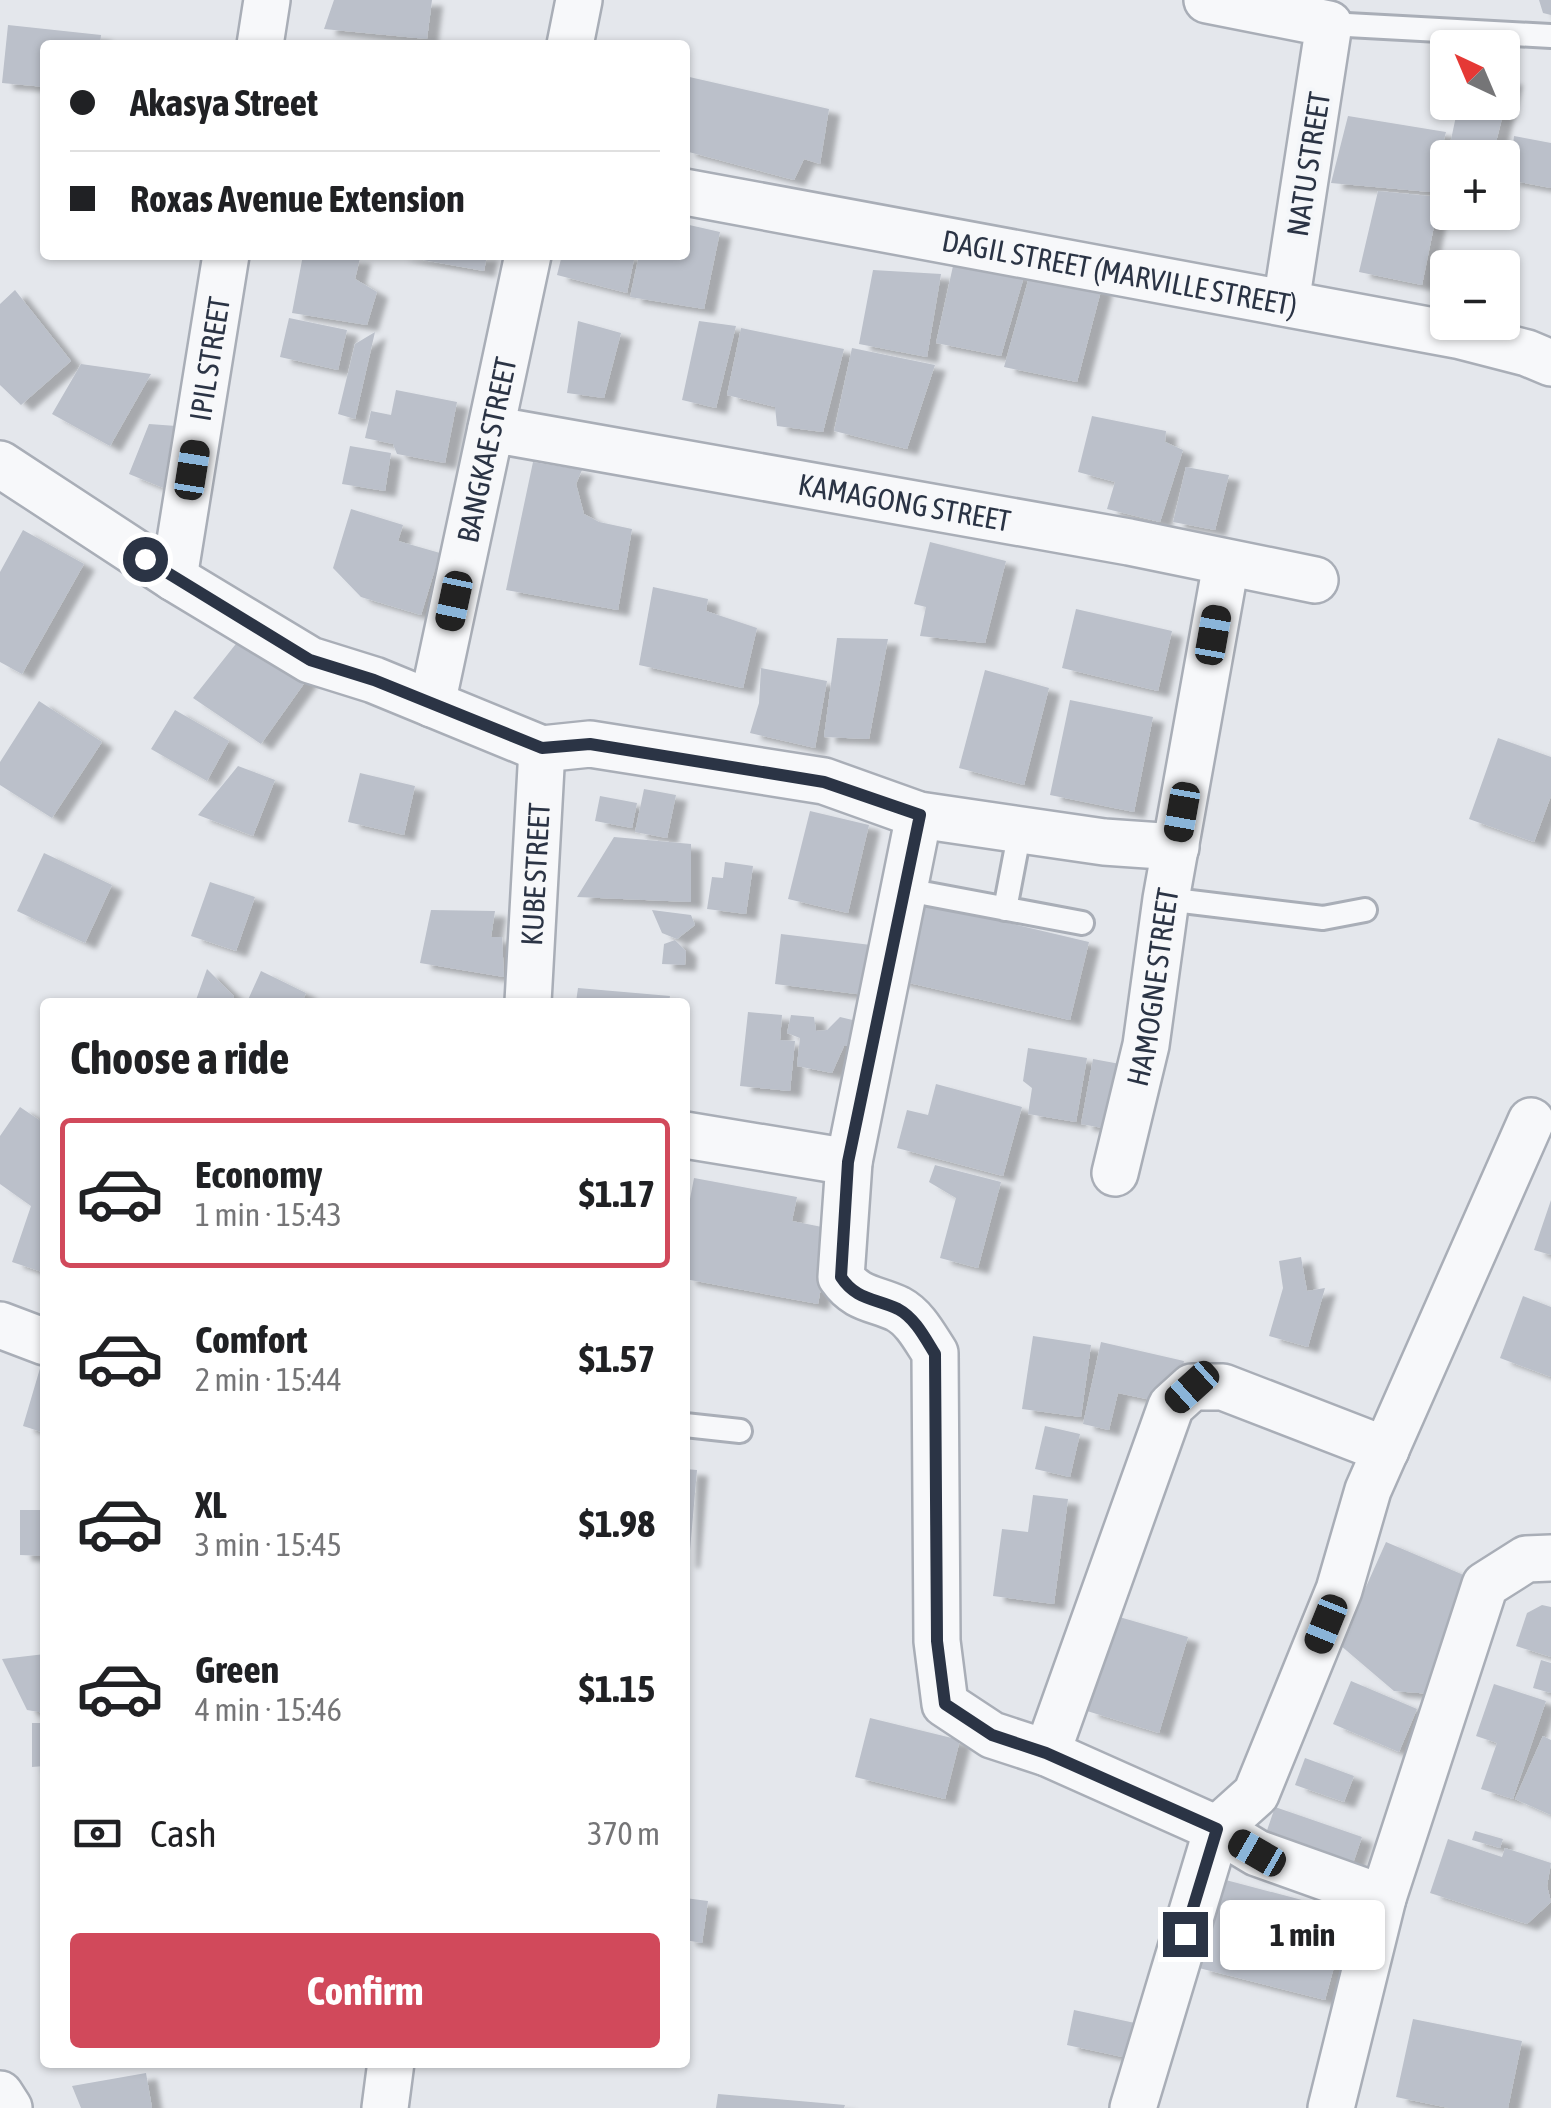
<!DOCTYPE html>
<meta charset="utf-8">
<style>
:root{--surface:#fff;--page:#f6f6f6;--text:#202124;--muted:#757577;--line:#e0e0e0;--accent:#d1495b}
body{margin:0;font-family:"Asap Condensed",sans-serif;background:var(--page);color:var(--text);height:100vh;display:flex;flex-direction:column;font-size:38px;white-space:nowrap}
*{box-sizing:border-box;margin:0}
p{font-size:32px;color:var(--muted)}
.icon{flex:none;width:55px;height:55px;fill:none;stroke:currentColor;stroke-width:2;stroke-linecap:round;stroke-linejoin:round}
.map{position:relative;flex:1;overflow:hidden}
.drawer{position:absolute;left:40px;top:998px;width:650px;height:1070px;display:flex;flex-direction:column;background:var(--surface);border-radius:10px;box-shadow:0 2px 8px #0004}
.drawer>*{flex:none}
.top-card{position:absolute;left:40px;top:40px;width:650px;height:220px;border-radius:10px;box-shadow:0 2px 8px #0004;display:grid;align-content:center;height:220px;padding:0 30px;background:var(--surface)}
.needle{width:65px;rotate:316deg}
.fabs{position:absolute;left:1430px;top:30px;display:grid;gap:20px}
.fabs a{display:grid;place-items:center;width:90px;height:90px;border-radius:10px;background:var(--surface);box-shadow:0 2px 8px #0004;font-size:50px}
.end{position:absolute;width:45px;height:45px;margin:-22px;border:12px solid #2b3445;background:#fff;box-shadow:0 0 0 5px #fff}
.from{border-radius:50%}
.bubble{position:absolute;height:70px;border-radius:10px;background:var(--surface);box-shadow:0 2px 8px #0004;font-size:32px;font-weight:700;line-height:70px;text-align:center}
.car{position:absolute;width:30px;height:60px;margin:-30px -15px;border-radius:12px;box-shadow:0 0 8px 2px #0007;background:linear-gradient(#222 24%,#8ab4d8 0 40%,#222 0 76%,#8ab4d8 0 86%,#222 0)}
.top-card b{display:flex;align-items:center;gap:35px;height:95px;font-size:38px}
.top-card b+b{border-top:2px solid var(--line)}
.top-card i{width:25px;height:25px;background:var(--text)}
ul{padding:0;list-style:none}
li{display:flex;align-items:center;gap:30px;height:150px;margin:0 20px 15px;padding:0 10px;border:5px solid transparent;border-radius:10px}
li div{flex:1}
li b{display:block;font-size:38px}
li em{font-style:normal;font-weight:700}
li.active{border-color:var(--accent)}
li>.icon{width:90px;height:90px;stroke-width:1.5}
h2{padding:0 30px;font-size:45px;line-height:120px}
.pay{display:flex;align-items:center;gap:25px;height:110px;padding:0 30px;font-size:38px}
.pay p{margin-inline-start:auto}
.cta{display:flex;gap:20px;margin-top:auto;padding:20px 30px}
.cta a{flex:1;height:115px;border-radius:10px;background:var(--accent);color:#fff;font-size:40px;font-weight:700;line-height:115px;text-align:center}
.map>svg:first-child{display:block}
.building{fill:#bbc0ca;filter:url(#shadow)}
.lines{fill:none;stroke-linecap:round;stroke-linejoin:round}
.service-casing{stroke:#a9aeb7;stroke-width:28}
.minor-casing{stroke:#a9aeb7;stroke-width:50}
.service{stroke:#f7f8fa;stroke-width:22}
.minor{stroke:#f7f8fa;stroke-width:45}
.route{stroke:#2b3445;stroke-width:12}
.labels{text-anchor:middle;dominant-baseline:central;stroke-width:8;stroke-linejoin:round;paint-order:stroke}
.street-label{font-size:30px;fill:#2b3445;stroke:#f4f6f9}
</style>
<div class="map">
<svg width="1551" height="2108" viewBox="0 0 1551 2108">
<defs>
<filter id="shadow"><feDropShadow dx="11" dy="6" stdDeviation="2.5" flood-color="#0004"/></filter>
</defs>
<rect width="100%" height="100%" fill="#e4e7ec"/>
<path class="building" d="M 334,0 L 432,0 L 427,39 L 324,29 Z
M 1539,0 L 1551,0 L 1551,15 L 1543,13 Z
M 8,25 L 101,35 L 100,45 L 45,45 L 45,87 L 2,83 Z
M 685,76 L 829,109 L 820,164 L 804,159 L 794,180 L 685,151 Z
M 1502,79 L 1512,79 L 1493,154 L 1449,149 L 1459,102 L 1502,102 Z
M 1348,116 L 1446,132 L 1430,192 L 1331,183 Z
M 1514,136 L 1551,143 L 1551,188 L 1508,180 Z
M 1378,191 L 1440,197 L 1422,285 L 1359,272 Z
M 685,224 L 720,232 L 704,309 L 630,297 L 639,255 L 685,255 Z
M 303,255 L 360,258 L 355,279 L 377,292 L 367,325 L 292,313 Z
M 395,255 L 487,255 L 484,271 Z
M 562,255 L 635,255 L 627,293 L 557,275 Z
M 953,266 L 1025,273 L 1001,356 L 936,343 Z
M 873,270 L 941,274 L 927,357 L 859,344 Z
M 1031,270 L 1102,287 L 1077,382 L 1004,367 Z
M 15,290 L 71,361 L 21,405 L 0,385 L 0,304 Z
M 289,318 L 347,330 L 338,370 L 280,357 Z
M 578,321 L 621,333 L 604,398 L 567,393 Z
M 699,321 L 736,326 L 716,408 L 682,400 Z
M 741,328 L 844,349 L 823,432 L 777,426 L 775,407 L 727,395 Z
M 375,332 L 355,419 L 338,414 L 355,344 Z
M 852,348 L 935,365 L 907,449 L 834,431 Z
M 81,364 L 151,374 L 110,446 L 52,414 Z
M 396,390 L 457,402 L 445,463 L 397,454 L 393,444 L 365,438 L 371,411 L 391,415 Z
M 1092,416 L 1166,431 L 1165,442 L 1183,450 L 1160,522 L 1107,509 L 1115,482 L 1078,472 Z
M 149,424 L 190,427 L 183,496 L 129,474 Z
M 350,446 L 391,453 L 385,491 L 342,484 Z
M 533,462 L 582,470 L 576,484 L 584,514 L 599,522 L 632,529 L 618,610 L 506,590 Z
M 1186,467 L 1229,475 L 1215,530 L 1173,522 Z
M 351,509 L 403,525 L 398,541 L 440,553 L 421,615 L 361,597 L 333,568 Z
M 23,530 L 84,564 L 22,674 L 0,662 L 0,572 Z
M 930,542 L 1006,561 L 985,643 L 920,636 L 926,607 L 914,604 Z
M 653,587 L 708,599 L 706,611 L 757,628 L 743,688 L 639,665 Z
M 1076,609 L 1172,631 L 1158,691 L 1062,668 Z
M 837,638 L 888,639 L 869,739 L 824,737 Z
M 239,640 L 308,678 L 261,744 L 193,698 Z
M 761,668 L 827,681 L 815,748 L 750,733 L 759,703 Z
M 985,670 L 1049,688 L 1024,785 L 959,768 Z
M 1070,700 L 1153,717 L 1134,812 L 1050,795 Z
M 39,701 L 102,742 L 52,818 L 0,785 L 0,762 Z
M 175,710 L 229,741 L 207,781 L 151,749 Z
M 1498,738 L 1551,757 L 1551,796 L 1534,842 L 1469,819 Z
M 238,766 L 275,780 L 253,836 L 198,815 Z
M 360,773 L 415,786 L 404,835 L 348,822 Z
M 644,789 L 676,795 L 667,838 L 635,832 Z
M 600,796 L 637,803 L 632,828 L 595,821 Z
M 810,811 L 869,825 L 848,913 L 788,899 Z
M 614,837 L 691,844 L 691,902 L 577,897 Z
M 44,853 L 112,885 L 85,943 L 17,911 Z
M 725,862 L 753,866 L 746,914 L 707,909 L 712,877 L 723,878 Z
M 210,882 L 255,897 L 236,951 L 191,936 Z
M 915,901 L 1089,942 L 1070,1020 L 896,980 Z
M 431,910 L 495,911 L 491,937 L 502,937 L 504,977 L 420,963 Z
M 652,910 L 691,915 L 695,925 L 677,939 L 662,933 Z
M 781,934 L 879,946 L 873,996 L 775,984 Z
M 675,940 L 686,951 L 685,965 L 662,964 L 664,944 Z
M 207,969 L 234,996 L 232,1002 L 196,1000 Z
M 261,971 L 306,993 L 302,1002 L 247,1002 Z
M 578,988 L 670,996 L 669,1002 L 576,1002 Z
M 748,1012 L 782,1015 L 780,1040 L 795,1041 L 790,1091 L 740,1086 Z
M 791,1015 L 814,1017 L 816,1031 L 827,1030 L 840,1017 L 861,1022 L 857,1044 L 844,1046 L 832,1073 L 797,1066 L 800,1038 L 787,1033 Z
M 1028,1048 L 1087,1058 L 1076,1122 L 1028,1114 L 1032,1088 L 1023,1081 Z
M 1093,1059 L 1120,1064 L 1108,1129 L 1081,1124 Z
M 936,1084 L 1022,1107 L 1003,1176 L 897,1148 L 907,1110 L 928,1115 Z
M 20,1107 L 45,1124 L 45,1273 L 12,1262 L 31,1206 L 0,1184 L 0,1136 Z
M 935,1165 L 1001,1182 L 978,1268 L 940,1258 L 956,1198 L 929,1182 Z
M 694,1178 L 797,1197 L 792,1221 L 832,1229 L 818,1304 L 685,1279 L 685,1225 Z
M 1551,1200 L 1551,1255 L 1534,1250 Z
M 1301,1257 L 1307,1291 L 1325,1288 L 1308,1347 L 1269,1336 L 1283,1288 L 1279,1261 Z
M 1523,1296 L 1551,1307 L 1551,1377 L 1500,1358 Z
M 1033,1336 L 1091,1345 L 1081,1417 L 1022,1409 Z
M 1101,1342 L 1184,1361 L 1175,1405 L 1118,1393 L 1109,1430 L 1083,1424 Z
M 41,1365 L 45,1366 L 45,1433 L 23,1426 Z
M 1045,1426 L 1080,1434 L 1070,1477 L 1035,1469 Z
M 685,1469 L 697,1470 L 689,1562 L 685,1562 Z
M 1033,1495 L 1068,1499 L 1054,1604 L 993,1596 L 1002,1529 L 1028,1532 Z
M 20,1510 L 45,1510 L 45,1556 L 20,1555 Z
M 1386,1542 L 1480,1582 L 1431,1694 L 1394,1691 L 1340,1645 Z
M 1542,1605 L 1551,1607 L 1551,1657 L 1516,1646 L 1527,1613 Z
M 1116,1616 L 1188,1637 L 1159,1733 L 1087,1711 Z
M 45,1654 L 45,1713 L 27,1710 L 2,1659 Z
M 1541,1660 L 1551,1663 L 1551,1693 L 1533,1688 Z
M 1351,1681 L 1417,1709 L 1399,1752 L 1333,1724 Z
M 1494,1684 L 1546,1701 L 1513,1799 L 1481,1789 L 1497,1743 L 1476,1736 Z
M 870,1718 L 960,1740 L 945,1799 L 855,1777 Z
M 32,1723 L 45,1723 L 45,1766 L 32,1767 Z
M 1543,1736 L 1551,1740 L 1551,1815 L 1515,1799 Z
M 1305,1758 L 1354,1776 L 1344,1802 L 1295,1785 Z
M 1275,1807 L 1362,1837 L 1349,1875 L 1262,1845 Z
M 1475,1831 L 1503,1839 L 1500,1848 L 1472,1840 Z
M 1448,1839 L 1502,1857 L 1505,1848 L 1551,1863 L 1547,1886 L 1551,1902 L 1527,1924 L 1430,1893 Z
M 1222,1879 L 1302,1900 L 1299,1912 L 1346,1923 L 1325,2000 L 1199,1968 Z
M 685,1898 L 708,1901 L 702,1943 L 685,1940 Z
M 1074,2010 L 1135,2023 L 1127,2058 L 1067,2045 Z
M 1413,2019 L 1522,2041 L 1508,2108 L 1449,2108 L 1396,2097 Z
M 146,2073 L 152,2108 L 81,2108 L 72,2086 Z
M 718,2094 L 845,2105 L 844,2108 L 716,2108 Z"/>
<g class="lines">
<g class="service-casing">
<path id="service" d="M 1329,24 L 1551,36
M 928,894 L 1082,923
M 1166,899 L 1323,918 L 1365,910
M 1005,909 L 1020,830
M 685,1425 L 740,1431"/>
</g>
<g class="minor-casing">
<g id="minor">
<path d="M 1207,0 L 1329,24 L 1286,303"/>
<path d="M 260,45 L 267,0"/>
<path d="M 570,45 L 579,0"/>
<path id="s1" d="M 685,192 L 1461,336 L 1527,353 L 1551,363"/>
<path id="s2" d="M 491,429 L 1129,542 L 1315,580"/>
<path d="M 0,464 L 174,578 L 310,660 L 374,680 L 542,749 L 590,744 L 824,781 L 919,815 L 1104,842 L 1176,847"/>
<path id="s3" d="M 174,578 L 226,255"/>
<path id="s4" d="M 432,704 L 528,255"/>
<path d="M 919,815 L 849,1162 L 841,1277 C 857,1300 875,1298 898,1309 C 915,1318 925,1338 935,1353 L 937,1641 L 945,1704 L 992,1735 L 1047,1753 L 1217,1829 L 1257,1853 L 1383,1898"/>
<path id="s5" d="M 528,1002 L 542,749"/>
<path d="M 685,1135 L 849,1162"/>
<path id="s6" d="M 1115,1173 L 1146,1045 L 1166,899 L 1226,564"/>
<path d="M 0,1325 L 45,1342"/>
<path d="M 1047,1753 L 1171,1406 L 1192,1387 L 1223,1387 L 1386,1450"/>
<path d="M 1217,1829 L 1256,1794 L 1339,1590 L 1368,1490 L 1531,1121"/>
<path d="M 0,2094 L 9,2108"/>
<path d="M 385,2108 L 391,2062"/>
<path d="M 1133,2108 L 1217,1829"/>
<path d="M 1331,2108 L 1383,1898 L 1485,1585 L 1526,1559 L 1551,1558"/>
</g>
</g>
<use href="#service" class="service"/>
<use href="#minor" class="minor"/>
</g>
<g class="lines">
<path class="route" d="M 145,559 L 310,660 L 374,680 L 542,748 L 590,744 L 824,782 L 920,815 L 848,1162 L 841,1277 C 856,1300 875,1298 898,1309 C 915,1318 925,1338 935,1354 L 937,1641 L 945,1704 L 992,1735 L 1046,1753 L 1217,1829 L 1185,1934"/>
</g>
<g class="labels">
<g class="street-label">
<text transform="translate(1308 164) rotate(-81)">NATU STREET</text>
<text stroke="none"><textPath href="#s1" startOffset="442">DAGIL STREET (MARVILLE STREET)</textPath></text>
<text stroke="none"><textPath href="#s3" startOffset="222">IPIL STREET</textPath></text>
<text stroke="none"><textPath href="#s4" startOffset="260">BANGKAE STREET</textPath></text>
<text stroke="none"><textPath href="#s2" startOffset="420">KAMAGONG STREET</textPath></text>
<text stroke="none"><textPath href="#s5" startOffset="128">KUBE STREET</textPath></text>
<text stroke="none"><textPath href="#s6" startOffset="190">HAMOGNE STREET</textPath></text>
</g>
</g>
</svg>
<div class="fabs">
<a><svg class="needle" viewBox="-14 -14 28 28"><path d="M0-13l5 13h-10z" fill="#e53935"/><path d="M0 13l5-13h-10z" fill="#757577"/></svg></a>
<a>+</a>
<a>−</a>
</div>
<i class="end from" style="left:145px;top:559px"></i>
<i class="end" style="left:1185px;top:1934px"></i>
<div class="bubble" style="left:1220px;top:1900px;width:165px">1 min</div>
<i class="car" style="left:192px;top:470px;rotate:9deg"></i>
<i class="car" style="left:454px;top:601px;rotate:192deg"></i>
<i class="car" style="left:1213px;top:635px;rotate:10deg"></i>
<i class="car" style="left:1182px;top:812px;rotate:190deg"></i>
<i class="car" style="left:1192px;top:1387px;rotate:228deg"></i>
<i class="car" style="left:1326px;top:1624px;rotate:202deg"></i>
<i class="car" style="left:1257px;top:1853px;rotate:300deg"></i>
<div class="top-card">
<b><i class="from"></i>Akasya Street</b>
<b><i></i>Roxas Avenue Extension</b>
</div>
<section class="drawer">
<h2>Choose a ride</h2>
<ul>
<li class="active"><svg class="icon" aria-label="car" viewBox="0 0 24 24"><path d="M5 17H2v-5l4-1 3-4h7l3 4 3 1v5h-3M9 17h6M6 11h13"/><circle cx="7" cy="17" r="2"/><circle cx="17" cy="17" r="2"/></svg><div><b>Economy</b><p>1 min · 15:43</p></div><em>$1.17</em></li>
<li><svg class="icon" aria-label="car" viewBox="0 0 24 24"><path d="M5 17H2v-5l4-1 3-4h7l3 4 3 1v5h-3M9 17h6M6 11h13"/><circle cx="7" cy="17" r="2"/><circle cx="17" cy="17" r="2"/></svg><div><b>Comfort</b><p>2 min · 15:44</p></div><em>$1.57</em></li>
<li><svg class="icon" aria-label="car" viewBox="0 0 24 24"><path d="M5 17H2v-5l4-1 3-4h7l3 4 3 1v5h-3M9 17h6M6 11h13"/><circle cx="7" cy="17" r="2"/><circle cx="17" cy="17" r="2"/></svg><div><b>XL</b><p>3 min · 15:45</p></div><em>$1.98</em></li>
<li><svg class="icon" aria-label="car" viewBox="0 0 24 24"><path d="M5 17H2v-5l4-1 3-4h7l3 4 3 1v5h-3M9 17h6M6 11h13"/><circle cx="7" cy="17" r="2"/><circle cx="17" cy="17" r="2"/></svg><div><b>Green</b><p>4 min · 15:46</p></div><em>$1.15</em></li>
</ul>
<div class="pay"><svg class="icon" aria-label="cash" viewBox="0 0 24 24"><path d="M3 7h18v10H3z"/><circle cx="12" cy="12" r="2"/></svg>Cash<p>370 m</p></div>
<div class="cta"><a>Confirm</a></div>
</section>
</div>
